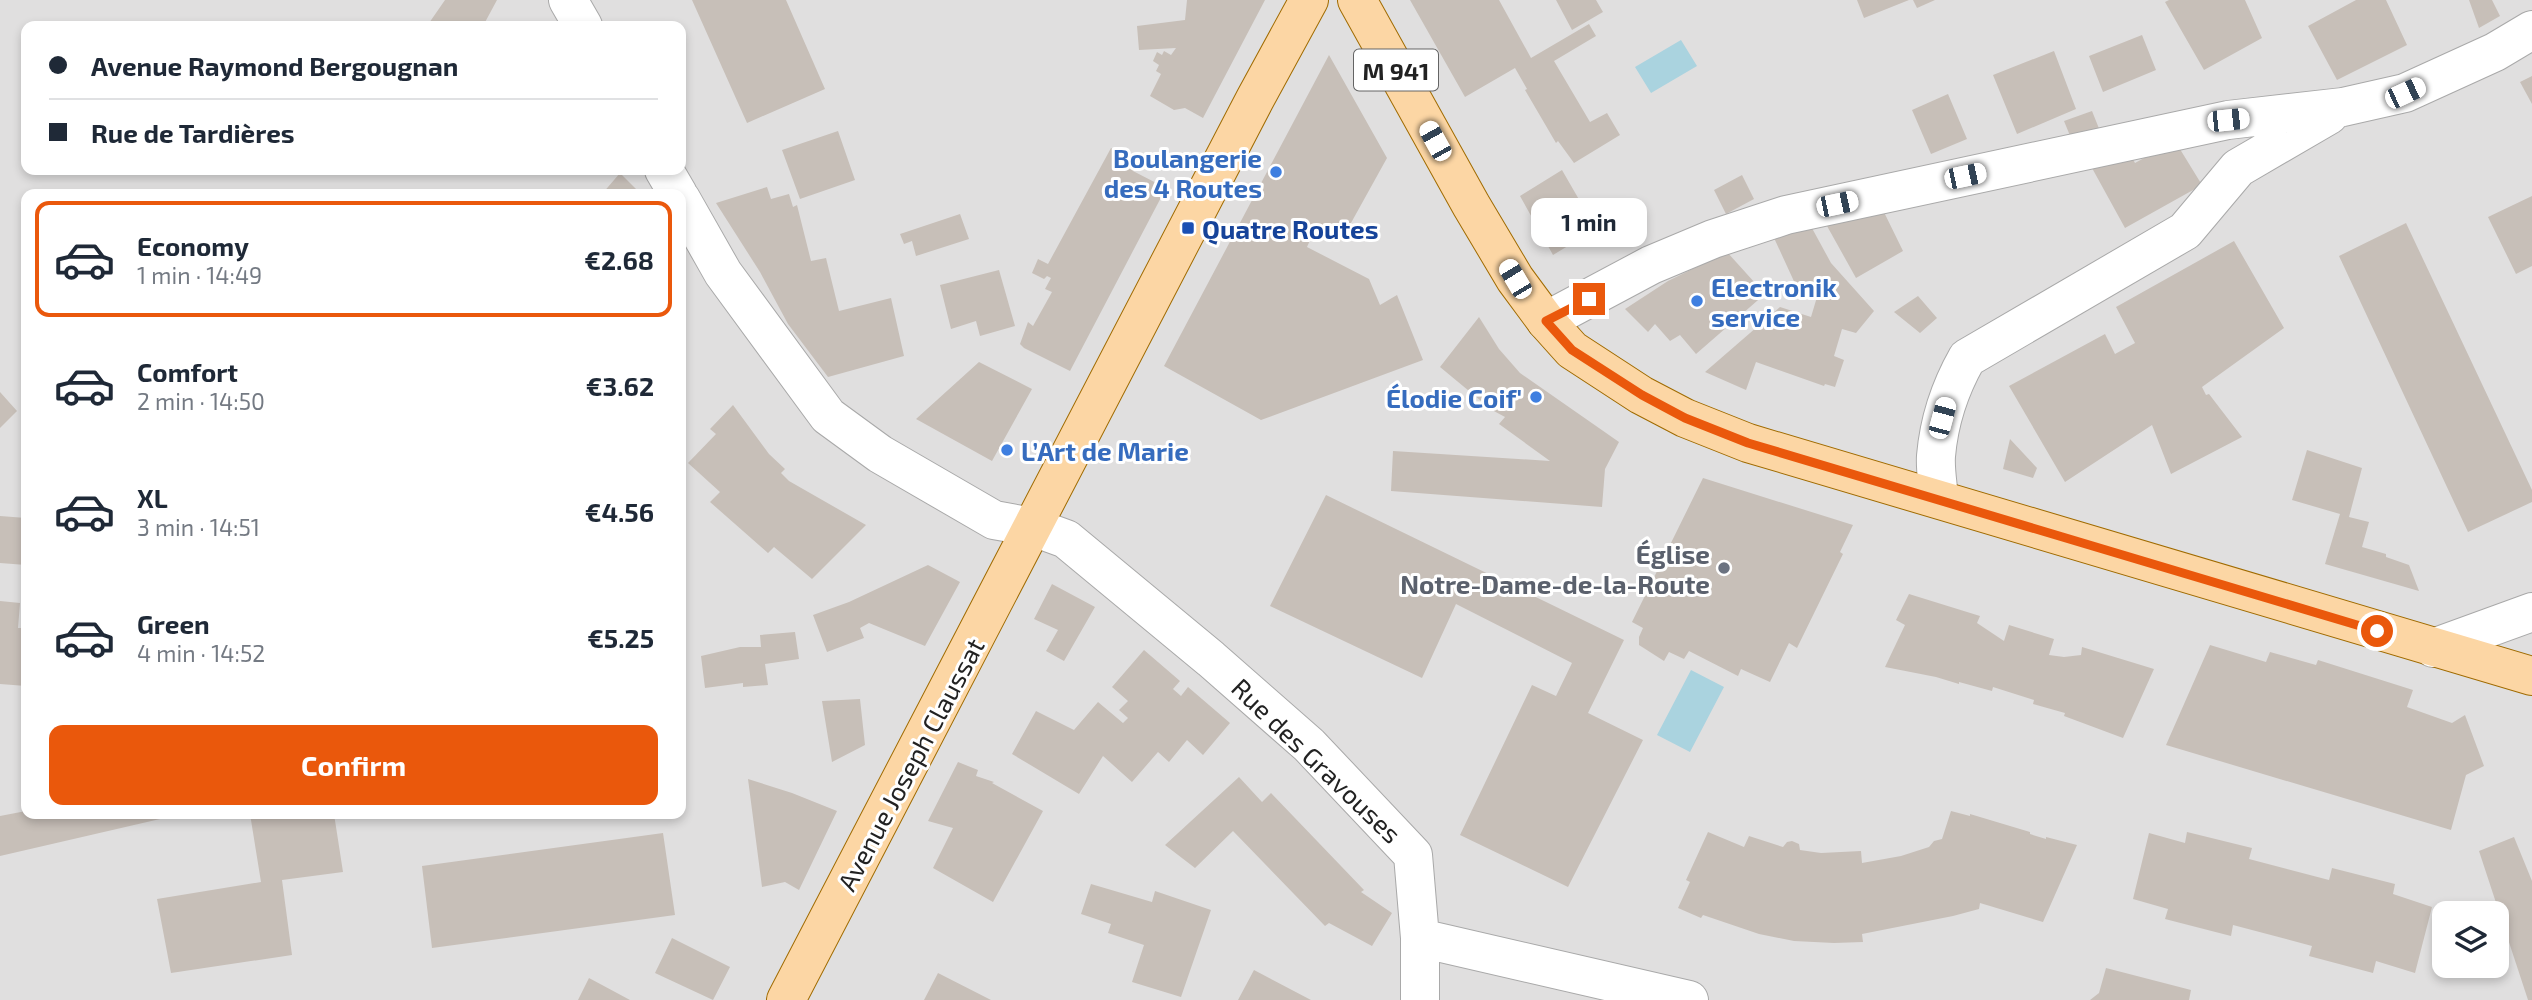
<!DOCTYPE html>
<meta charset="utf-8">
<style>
:root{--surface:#fff;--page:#f2f2f3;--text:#1f2937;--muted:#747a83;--line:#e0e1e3;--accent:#ea580c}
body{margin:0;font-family:"Exo 2",sans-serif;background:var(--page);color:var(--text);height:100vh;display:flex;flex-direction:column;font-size:26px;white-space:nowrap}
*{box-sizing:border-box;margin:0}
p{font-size:23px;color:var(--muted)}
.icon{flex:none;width:38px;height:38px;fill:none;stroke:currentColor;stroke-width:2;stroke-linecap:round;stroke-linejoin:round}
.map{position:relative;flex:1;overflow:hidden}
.drawer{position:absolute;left:21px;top:189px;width:665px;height:630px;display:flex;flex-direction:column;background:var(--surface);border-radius:14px;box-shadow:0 4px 10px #0003}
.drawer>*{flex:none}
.top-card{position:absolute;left:21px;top:21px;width:665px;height:154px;border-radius:14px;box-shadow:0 4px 10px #0003;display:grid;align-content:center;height:154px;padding:0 28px;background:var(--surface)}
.controls{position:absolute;left:2432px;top:901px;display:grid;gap:14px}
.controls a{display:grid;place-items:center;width:77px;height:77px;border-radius:14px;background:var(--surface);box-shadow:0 4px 10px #0003;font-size:35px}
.end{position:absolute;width:32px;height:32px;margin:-16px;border:9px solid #ea580c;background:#fff;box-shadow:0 0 0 4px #fff}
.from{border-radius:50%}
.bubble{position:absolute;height:49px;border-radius:14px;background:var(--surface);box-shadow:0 4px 10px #0003;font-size:23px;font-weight:700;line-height:49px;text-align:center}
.car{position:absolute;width:21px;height:42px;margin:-21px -10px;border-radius:9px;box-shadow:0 0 5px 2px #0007;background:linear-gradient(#fff 24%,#345 0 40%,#fff 0 76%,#345 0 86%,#fff 0)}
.top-card b{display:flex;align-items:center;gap:24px;height:66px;font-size:26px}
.top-card b+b{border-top:2px solid var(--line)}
.top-card i{width:18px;height:18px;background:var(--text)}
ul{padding:12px 0 0;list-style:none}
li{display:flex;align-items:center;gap:21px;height:116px;margin:0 14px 10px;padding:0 14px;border:4px solid transparent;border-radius:14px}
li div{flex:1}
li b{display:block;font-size:26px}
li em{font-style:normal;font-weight:700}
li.current{border-color:var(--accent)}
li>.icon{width:63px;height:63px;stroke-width:1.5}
.primary-button{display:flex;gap:14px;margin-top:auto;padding:14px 28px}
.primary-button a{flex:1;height:80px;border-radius:14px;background:var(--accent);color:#fff;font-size:28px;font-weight:700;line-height:80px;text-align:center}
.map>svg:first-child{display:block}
.residential{fill:#e0dfdf;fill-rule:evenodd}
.water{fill:#aad3df}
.building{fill:#c7bfb8}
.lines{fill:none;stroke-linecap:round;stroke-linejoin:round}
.minor-casing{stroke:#a9a9a9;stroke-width:40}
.major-casing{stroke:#a06b00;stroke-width:40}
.minor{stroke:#fff;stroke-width:38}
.major{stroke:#fcd6a4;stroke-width:38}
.route{stroke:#ea580c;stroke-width:9}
.shop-dot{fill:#3f7fe0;stroke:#fff;stroke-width:2.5}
.transit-dot{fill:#1a4fb4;stroke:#fff;stroke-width:2.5}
.worship-dot{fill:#6b7280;stroke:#fff;stroke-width:2.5}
.labels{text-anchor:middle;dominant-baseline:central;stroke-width:6;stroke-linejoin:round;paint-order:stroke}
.shield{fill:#fff;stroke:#646464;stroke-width:2}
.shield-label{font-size:24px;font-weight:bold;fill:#222}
.shop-label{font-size:26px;font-weight:bold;fill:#366cbe;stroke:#fff;text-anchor:end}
.transit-label{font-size:26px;font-weight:bold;fill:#164399;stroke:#fff;text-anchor:start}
.worship-label{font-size:26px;font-weight:bold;fill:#5b616d;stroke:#fff;text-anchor:end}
.street-label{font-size:26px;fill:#222;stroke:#fff}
</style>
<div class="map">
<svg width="2532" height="1000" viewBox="0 0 2532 1000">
<rect width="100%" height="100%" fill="#f2efe9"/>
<path class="residential" d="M 0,0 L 2532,0 L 2532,1000 L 0,1000 ZM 26,26 L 681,26 L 681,170 L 26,170 ZM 26,194 L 681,194 L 681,814 L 26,814 ZM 2445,914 L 2497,914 L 2497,966 L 2445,966 Z"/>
<path class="water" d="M 1681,40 L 1697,66 L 1651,93 L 1635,67 Z
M 1691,670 L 1724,687 L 1690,752 L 1657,735 Z"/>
<path class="building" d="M 445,0 L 497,0 L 483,26 L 427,26 Z
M 692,0 L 786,0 L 825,89 L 747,123 Z
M 1187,0 L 1265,0 L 1203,118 L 1185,108 L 1174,110 L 1150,96 L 1161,74 L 1156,71 L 1159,65 L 1153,61 L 1157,52 L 1162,55 L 1164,51 L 1171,55 L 1176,48 L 1139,50 L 1137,26 L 1185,20 Z
M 1410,0 L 1499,0 L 1531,58 L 1589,24 L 1596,36 L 1554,61 L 1590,122 L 1607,113 L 1620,135 L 1574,163 L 1558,141 L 1556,143 L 1525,90 L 1527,89 L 1515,68 L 1465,97 Z
M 1556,0 L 1596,0 L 1603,12 L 1572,30 Z
M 1857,0 L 1909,0 L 1864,18 Z
M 1913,0 L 1935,0 L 1917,8 Z
M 2169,0 L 2245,0 L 2262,38 L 2204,70 L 2165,2 Z
M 2356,0 L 2386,0 L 2407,45 L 2337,80 L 2308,26 Z
M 2469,0 L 2492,0 L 2500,16 L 2479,28 Z
M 2142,35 L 2156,70 L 2103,92 L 2089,56 Z
M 2054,51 L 2076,109 L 2017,134 L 1993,75 Z
M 1329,55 L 1387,158 L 1341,241 L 1316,227 L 1307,247 L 1369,279 L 1380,305 L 1397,295 L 1423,360 L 1261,420 L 1164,366 Z
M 2532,76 L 2532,104 L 2520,82 Z
M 1948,94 L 1967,139 L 1931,154 L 1912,110 Z
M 2092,111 L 2102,136 L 2073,143 L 2064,121 Z
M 838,131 L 855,180 L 800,199 L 782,150 Z
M 2175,141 L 2202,185 L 2125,228 L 2092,168 L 2129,152 L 2135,163 Z
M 1111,148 L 1137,164 L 1133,171 L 1166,188 L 1070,371 L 1024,348 L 1020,344 L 1028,322 L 1033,326 L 1052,292 L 1045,289 L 1051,278 L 1047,276 L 1044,279 L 1032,273 L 1038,259 L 1048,264 Z
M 1562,170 L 1596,229 L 1553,255 L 1520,196 Z
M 620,173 L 641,194 L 602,194 Z
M 1742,175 L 1754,199 L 1726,214 L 1714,190 Z
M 767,187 L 771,199 L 789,194 L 793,207 L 797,205 L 811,261 L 826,258 L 839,311 L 891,298 L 904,356 L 828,377 L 788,324 L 760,272 L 716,203 Z
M 2532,196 L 2532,266 L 2516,274 L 2488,217 Z
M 1880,204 L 1903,251 L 1856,278 L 1822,217 Z
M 960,214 L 969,239 L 916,256 L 912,241 L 904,244 L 900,234 Z
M 1807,219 L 1831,263 L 1874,311 L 1856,333 L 1842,329 L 1834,356 L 1844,360 L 1835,387 L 1825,384 L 1824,386 L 1756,362 L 1746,390 L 1705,372 L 1780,307 L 1811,317 L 1817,297 L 1805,284 L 1798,290 L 1769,227 Z
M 2406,223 L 2532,490 L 2532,502 L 2468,532 L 2339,256 Z
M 2234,241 L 2284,328 L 2202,387 L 2206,395 L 2209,394 L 2242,437 L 2171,474 L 2152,425 L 2065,482 L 2009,386 L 2105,334 L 2115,354 L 2135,343 L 2116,307 Z
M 1727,252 L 1765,294 L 1696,354 L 1680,335 L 1670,341 L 1655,324 L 1648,332 L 1625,309 L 1668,281 Z
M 999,270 L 1015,326 L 980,336 L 976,321 L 951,329 L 940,285 Z
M 1918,296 L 1937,318 L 1920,333 L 1894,312 Z
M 1479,317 L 1499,349 L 1520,373 L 1619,442 L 1605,469 L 1602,507 L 1391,491 L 1393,451 L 1550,461 L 1499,424 L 1505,417 L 1492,410 L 1440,367 Z
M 979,362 L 1032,389 L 992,461 L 916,419 Z
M 0,392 L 17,411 L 0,428 Z
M 733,405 L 769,454 L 785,469 L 781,473 L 789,481 L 866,525 L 812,579 L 774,547 L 768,553 L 710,502 L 720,492 L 688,463 L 716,434 L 710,429 Z
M 2010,439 L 2037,468 L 2033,478 L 2003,469 Z
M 2307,450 L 2362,468 L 2349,517 L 2369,522 L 2362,547 L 2386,554 L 2386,557 L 2409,565 L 2419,591 L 2325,564 L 2340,514 L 2292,500 Z
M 1703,478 L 1853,525 L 1840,552 L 1843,554 L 1797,648 L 1789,643 L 1770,682 L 1741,669 L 1738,676 L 1689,651 L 1684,659 L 1669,652 L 1664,661 L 1639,645 L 1639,637 L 1643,628 L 1632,622 Z
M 1326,495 L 1624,640 L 1588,713 L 1643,740 L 1568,887 L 1460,835 L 1532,685 L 1556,696 L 1572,663 L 1456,604 L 1422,678 L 1270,606 Z
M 0,516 L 26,518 L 26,565 L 0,563 Z
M 928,565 L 960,582 L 925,646 L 869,623 L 860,628 L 864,638 L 827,652 L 813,615 L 849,602 Z
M 1052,584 L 1095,607 L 1064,661 L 1046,651 L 1058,630 L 1034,619 Z
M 1909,594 L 1980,616 L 1977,623 L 2004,641 L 2009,625 L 2054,639 L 2049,655 L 2064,657 L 2081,655 L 2082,647 L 2154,669 L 2123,738 L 2064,716 L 2065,713 L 2033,704 L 2034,700 L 1993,687 L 1992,691 L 1959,682 L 1959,684 L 1936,677 L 1885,667 L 1905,625 L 1896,620 Z
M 0,601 L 20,603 L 18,628 L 26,628 L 26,686 L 0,684 Z
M 795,632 L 799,659 L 765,664 L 768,685 L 743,687 L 743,683 L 705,688 L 701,656 L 740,647 L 761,647 L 760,635 Z
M 2210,645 L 2266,662 L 2270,652 L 2316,665 L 2318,660 L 2413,690 L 2407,707 L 2452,723 L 2465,715 L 2484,766 L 2466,775 L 2451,830 L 2166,745 Z
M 1144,650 L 1180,681 L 1173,689 L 1181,696 L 1188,687 L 1230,723 L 1203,755 L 1187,740 L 1169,762 L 1158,752 L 1132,782 L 1103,756 L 1079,794 L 1012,754 L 1036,711 L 1074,730 L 1098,702 L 1123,723 L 1128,718 L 1119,710 L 1128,701 L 1112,687 Z
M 860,699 L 865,745 L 832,762 L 822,701 Z
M 958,762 L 978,770 L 976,776 L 994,782 L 992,783 L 1043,811 L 993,902 L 933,868 L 953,828 L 928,821 Z
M 1239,777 L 1262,802 L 1271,793 L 1364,890 L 1361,892 L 1392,913 L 1372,946 L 1329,923 L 1325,926 L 1233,831 L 1195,868 L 1165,845 Z
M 748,779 L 792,793 L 837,811 L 799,890 L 785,882 L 762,887 Z
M 26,811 L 26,814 L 172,814 L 173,816 L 0,856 L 0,816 Z
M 1951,811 L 1970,816 L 1970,814 L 2030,832 L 2030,834 L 2046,839 L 2046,837 L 2077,845 L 2043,922 L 1980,903 L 1979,909 L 1953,916 L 1862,934 L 1863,942 L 1834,943 L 1794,941 L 1759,934 L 1703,915 L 1701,918 L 1678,908 L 1690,882 L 1686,880 L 1708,832 L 1744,847 L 1749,836 L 1783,847 L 1787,842 L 1792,841 L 1799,844 L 1800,850 L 1821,853 L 1861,851 L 1862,863 L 1901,856 L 1929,847 L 1934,841 L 1942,839 Z
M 250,814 L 334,814 L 343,872 L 282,880 L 292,955 L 171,973 L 157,899 L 261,882 Z
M 2187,832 L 2252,848 L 2249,859 L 2329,880 L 2332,868 L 2395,884 L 2393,894 L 2432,907 L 2415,973 L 2376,961 L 2373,973 L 2309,956 L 2312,946 L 2233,925 L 2231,936 L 2165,919 L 2168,909 L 2133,899 L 2149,833 L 2185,843 Z
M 663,833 L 675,915 L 432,948 L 422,866 Z
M 2514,837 L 2532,881 L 2532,1000 L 2528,1000 L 2479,851 Z
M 1091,884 L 1152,902 L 1155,891 L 1211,910 L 1181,997 L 1132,982 L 1144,945 L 1108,933 L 1111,924 L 1081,914 Z
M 672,938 L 730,967 L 713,1000 L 655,973 Z
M 2106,968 L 2191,990 L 2189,1000 L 2090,1000 L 2099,993 Z
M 1254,970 L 1311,1000 L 1238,1000 Z
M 938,973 L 991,1000 L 924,1000 Z
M 589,978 L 630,1000 L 578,1000 Z"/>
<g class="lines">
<g class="minor-casing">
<path id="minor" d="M 568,0 L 583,26
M 664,170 L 678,194
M 681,199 L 723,273 L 828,416 L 880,454 L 994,520 L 1033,527 L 1066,539 L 1211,659 L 1309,745 L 1413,855 L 1420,938 L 1420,1000
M 1546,321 L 1651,265 L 1713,239 L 1786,215 L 2228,120 L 2343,107 L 2405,93 L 2495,52 L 2532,30
M 1939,499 C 1938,485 1935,470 1936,456 C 1939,421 1950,388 1967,358 L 2185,231 L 2238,168 L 2329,115
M 2433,648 L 2532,612
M 1420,938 L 1689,1000"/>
</g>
<g class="major-casing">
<path id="major" d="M 1357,0 L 1471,205 L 1515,279 L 1546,321 L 1572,350 L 1641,395 L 1685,418 L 1748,443 L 2532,676
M 786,1000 L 1255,99 L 1309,0"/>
</g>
<use href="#minor" class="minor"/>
<use href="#major" class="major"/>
</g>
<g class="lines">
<path class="route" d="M 1589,299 L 1546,321 L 1572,350 L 1642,395 L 1685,418 L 1748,443 L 2377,631"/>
</g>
<g class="shop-dot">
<circle cx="1276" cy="172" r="7"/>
<circle cx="1697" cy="301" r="7"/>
<circle cx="1536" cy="397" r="7"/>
<circle cx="1007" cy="450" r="7"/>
</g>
<rect class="transit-dot" x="1181" y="221" width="14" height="14" rx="3.5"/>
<circle class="worship-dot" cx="1724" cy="568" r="7"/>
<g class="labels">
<rect class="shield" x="1354" y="49.5" width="84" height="41" rx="5"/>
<g class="shield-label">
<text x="1396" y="70">M 941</text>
</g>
<g class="shop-label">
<text x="1262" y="157">Boulangerie<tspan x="1262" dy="30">des 4 Routes</tspan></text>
<text x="1711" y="286" text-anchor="start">Electronik<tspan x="1711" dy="30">service</tspan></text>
<text x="1522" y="397">Élodie Coif'</text>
<text x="1021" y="450" text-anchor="start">L’Art de Marie</text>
</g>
<g class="transit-label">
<text x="1202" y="228">Quatre Routes</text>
</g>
<g class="worship-label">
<text x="1710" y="553">Église<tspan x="1710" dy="30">Notre-Dame-de-la-Route</tspan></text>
</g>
<g class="street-label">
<text transform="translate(1317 760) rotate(44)">Rue des Gravouses</text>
<text transform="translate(910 764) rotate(-62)">Avenue Joseph Claussat</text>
</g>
</g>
</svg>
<div class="controls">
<a><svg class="icon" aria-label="layers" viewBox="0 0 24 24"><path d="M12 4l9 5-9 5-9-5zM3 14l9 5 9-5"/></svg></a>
</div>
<i class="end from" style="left:2377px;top:631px"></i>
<i class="end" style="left:1589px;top:299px"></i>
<div class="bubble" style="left:1531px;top:198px;width:116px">1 min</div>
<i class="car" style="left:2405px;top:93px;rotate:65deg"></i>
<i class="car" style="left:2228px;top:120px;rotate:84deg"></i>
<i class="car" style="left:1435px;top:141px;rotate:331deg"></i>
<i class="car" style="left:1965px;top:176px;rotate:78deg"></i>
<i class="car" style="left:1837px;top:204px;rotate:78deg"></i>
<i class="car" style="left:1515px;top:279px;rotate:329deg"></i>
<i class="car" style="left:1942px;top:418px;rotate:15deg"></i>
<div class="top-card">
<b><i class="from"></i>Avenue Raymond Bergougnan</b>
<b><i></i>Rue de Tardières</b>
</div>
<section class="drawer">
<ul>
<li class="current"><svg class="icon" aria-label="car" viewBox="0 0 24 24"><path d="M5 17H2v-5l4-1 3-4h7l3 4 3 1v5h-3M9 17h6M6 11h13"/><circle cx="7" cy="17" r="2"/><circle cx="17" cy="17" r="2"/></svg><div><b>Economy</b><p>1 min · 14:49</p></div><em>€2.68</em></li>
<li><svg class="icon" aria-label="car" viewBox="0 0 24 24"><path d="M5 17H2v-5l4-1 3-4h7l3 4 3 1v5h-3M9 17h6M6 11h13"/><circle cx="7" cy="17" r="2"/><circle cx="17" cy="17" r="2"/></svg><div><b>Comfort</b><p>2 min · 14:50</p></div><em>€3.62</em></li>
<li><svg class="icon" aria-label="car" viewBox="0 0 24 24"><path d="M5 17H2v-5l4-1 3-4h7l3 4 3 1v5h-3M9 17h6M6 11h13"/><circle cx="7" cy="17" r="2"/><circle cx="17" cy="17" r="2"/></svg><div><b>XL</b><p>3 min · 14:51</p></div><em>€4.56</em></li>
<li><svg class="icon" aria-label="car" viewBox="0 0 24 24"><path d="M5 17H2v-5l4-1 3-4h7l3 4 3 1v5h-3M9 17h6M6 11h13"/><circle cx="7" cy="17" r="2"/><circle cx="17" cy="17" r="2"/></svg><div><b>Green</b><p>4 min · 14:52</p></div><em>€5.25</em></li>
</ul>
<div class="primary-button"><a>Confirm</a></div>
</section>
</div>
